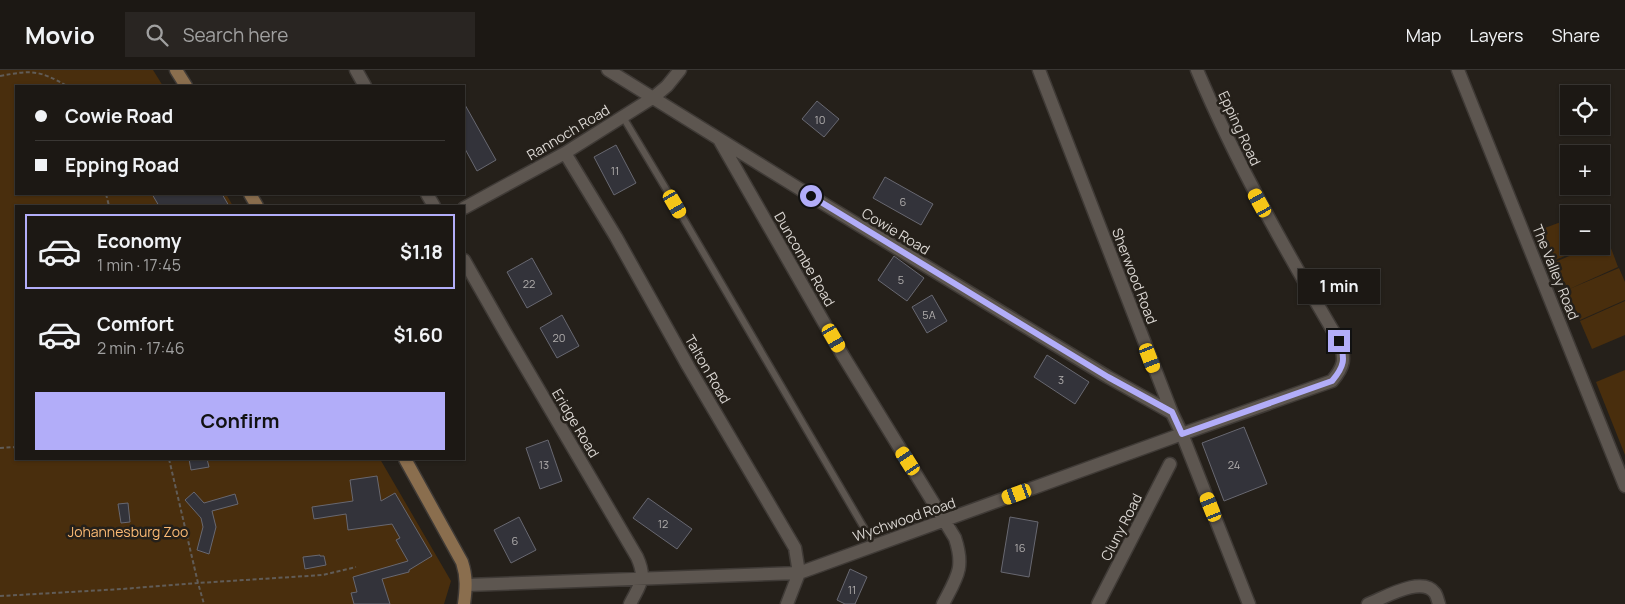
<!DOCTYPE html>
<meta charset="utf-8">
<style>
:root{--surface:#1c1814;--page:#292522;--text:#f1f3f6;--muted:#a0a0a0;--line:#3a3734;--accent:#b2adf9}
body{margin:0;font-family:Manrope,sans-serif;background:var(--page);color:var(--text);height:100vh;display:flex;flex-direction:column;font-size:19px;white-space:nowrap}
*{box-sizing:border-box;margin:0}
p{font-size:16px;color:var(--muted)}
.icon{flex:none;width:28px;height:28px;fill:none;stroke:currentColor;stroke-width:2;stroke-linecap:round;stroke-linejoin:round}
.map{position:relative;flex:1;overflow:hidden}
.panel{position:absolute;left:15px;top:135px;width:450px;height:255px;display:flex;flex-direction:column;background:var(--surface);border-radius:0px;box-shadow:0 1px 4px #0004,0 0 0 1px var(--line)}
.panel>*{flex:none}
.banner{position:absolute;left:15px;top:15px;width:450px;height:110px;border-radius:0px;box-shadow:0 1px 4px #0004,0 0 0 1px var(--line);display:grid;align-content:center;height:110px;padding:0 20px;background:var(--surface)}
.controls{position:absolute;left:1560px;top:15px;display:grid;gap:10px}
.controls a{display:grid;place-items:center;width:50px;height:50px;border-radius:0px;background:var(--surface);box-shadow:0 1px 4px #0004,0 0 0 1px var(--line);font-size:25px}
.end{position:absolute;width:22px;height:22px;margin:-11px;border:6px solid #b2adf9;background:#111;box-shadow:0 0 0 2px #111}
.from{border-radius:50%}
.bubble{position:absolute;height:35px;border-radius:0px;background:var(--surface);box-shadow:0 1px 4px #0004,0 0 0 1px var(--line);font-size:16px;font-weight:700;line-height:35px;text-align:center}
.car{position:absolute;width:15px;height:30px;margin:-15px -8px;border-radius:6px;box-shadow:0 0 4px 1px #0007;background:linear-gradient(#f5c518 24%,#345 0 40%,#f5c518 0 76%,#345 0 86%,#f5c518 0)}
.banner b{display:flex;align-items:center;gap:18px;height:48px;font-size:19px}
.banner b+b{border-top:1px solid var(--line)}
.banner i{width:12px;height:12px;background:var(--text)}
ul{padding:9px 0 0;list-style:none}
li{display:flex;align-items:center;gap:15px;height:75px;margin:0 10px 8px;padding:0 10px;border:2px solid transparent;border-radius:0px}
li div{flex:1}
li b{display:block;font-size:19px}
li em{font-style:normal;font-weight:700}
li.active{border-color:var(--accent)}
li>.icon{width:45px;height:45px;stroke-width:1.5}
.button{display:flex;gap:10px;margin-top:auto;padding:10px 20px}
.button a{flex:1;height:58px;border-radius:0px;background:var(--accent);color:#111;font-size:20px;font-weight:700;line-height:58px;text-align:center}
header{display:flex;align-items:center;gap:30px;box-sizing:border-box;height:70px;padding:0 25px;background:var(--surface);border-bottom:1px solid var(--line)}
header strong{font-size:24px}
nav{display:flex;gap:28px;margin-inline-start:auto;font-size:18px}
.search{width:350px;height:45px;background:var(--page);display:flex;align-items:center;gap:12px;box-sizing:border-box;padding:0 18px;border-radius:0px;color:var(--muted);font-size:19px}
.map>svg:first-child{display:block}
.green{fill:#492e0d}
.building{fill:#33333a;stroke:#686871}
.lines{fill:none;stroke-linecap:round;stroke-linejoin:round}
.lane-casing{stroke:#3f3a36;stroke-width:9}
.street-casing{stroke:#3f3a36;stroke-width:15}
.secondary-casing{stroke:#3f3a36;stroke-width:15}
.path{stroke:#615c57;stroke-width:2;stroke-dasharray:4 2.5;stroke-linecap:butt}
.lane{stroke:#5d5650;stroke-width:6}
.street{stroke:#5d5650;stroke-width:12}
.secondary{stroke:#8a6e4e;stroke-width:12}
.route{stroke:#b2adf9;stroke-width:6}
.labels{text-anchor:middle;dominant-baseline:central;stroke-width:5;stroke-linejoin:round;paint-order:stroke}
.number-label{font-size:11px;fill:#b1aead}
.street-label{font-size:14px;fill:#dbd7d3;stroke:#25201a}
.park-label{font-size:14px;fill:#fbba74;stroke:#25201a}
</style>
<header>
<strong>Movio</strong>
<div class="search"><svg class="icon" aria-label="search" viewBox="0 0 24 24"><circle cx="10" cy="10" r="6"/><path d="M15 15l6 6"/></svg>Search here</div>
<nav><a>Map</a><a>Layers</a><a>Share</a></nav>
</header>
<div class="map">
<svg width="1625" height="534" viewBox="0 0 1625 534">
<rect width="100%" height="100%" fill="#25201a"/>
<path class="green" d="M 0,0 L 153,0 L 163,16 L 16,16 L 16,124 L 226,124 L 233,136 L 16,136 L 16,389 L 380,389 L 451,511 L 444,534 L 0,534 Z
M 1569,149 L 1569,176 L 1590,176 L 1555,190 L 1542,159 Z
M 1608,170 L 1618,197 L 1567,220 L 1555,192 L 1593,176 L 1601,176 L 1601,173 Z
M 1619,198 L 1625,212 L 1625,230 L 1580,250 L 1567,220 Z
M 1625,231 L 1625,265 L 1592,279 L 1580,251 Z
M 1625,300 L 1625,385 L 1596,312 Z"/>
<path class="building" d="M 817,31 L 839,49 L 824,67 L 802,49 Z
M 464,33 L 496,90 L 477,101 L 464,77 Z
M 616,75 L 636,113 L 614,125 L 594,87 Z
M 885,107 L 933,134 L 921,155 L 873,128 Z
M 152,124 L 222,124 L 229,136 L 159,136 Z
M 894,186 L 924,208 L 907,231 L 878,210 Z
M 532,188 L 552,224 L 527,238 L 507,202 Z
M 932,225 L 947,251 L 927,263 L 912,237 Z
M 562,245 L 579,276 L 557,288 L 540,258 Z
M 1047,285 L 1089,312 L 1075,334 L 1034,307 Z
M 1244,357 L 1267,414 L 1224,431 L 1202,373 Z
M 548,370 L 562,411 L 540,419 L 526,378 Z
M 189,389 L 207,389 L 209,397 L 191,400 Z
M 377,406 L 381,431 L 395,423 L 432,486 L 409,500 L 409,502 L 382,509 L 390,534 L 354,534 L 351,523 L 357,522 L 353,507 L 408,491 L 396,470 L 400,468 L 392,454 L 348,460 L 346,444 L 314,449 L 312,437 L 353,431 L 350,410 Z
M 194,422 L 204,433 L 235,424 L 238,434 L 212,441 L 216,457 L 209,484 L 197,480 L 203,457 L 201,448 L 185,430 Z
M 648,428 L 692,459 L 677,479 L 633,448 Z
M 128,433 L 130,452 L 121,453 L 118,434 Z
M 519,447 L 536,480 L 511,493 L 494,460 Z
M 1010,447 L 1038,452 L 1029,507 L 1001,502 Z
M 320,485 L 320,486 L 324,486 L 326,495 L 305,499 L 303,487 Z
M 850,499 L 867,507 L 855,534 L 845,534 L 837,530 Z"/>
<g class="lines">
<g class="lane-casing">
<path id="lane" d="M 623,47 L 675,134 L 874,475"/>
</g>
<g class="street-casing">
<path id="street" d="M 356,0 L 365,16
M 608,0 L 811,126 L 1108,307 L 1172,343
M 1039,0 L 1172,343 L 1182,364 L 1249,534
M 1458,0 L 1625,416
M 720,71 L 842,284 L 955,468 C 965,498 957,507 943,534
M 565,83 L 616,167 L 688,296 L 795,478 L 799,503 L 787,534
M 427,124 L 434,136
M 464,138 L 565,83 L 654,27 L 667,16 L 680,0
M 464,190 L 505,262 L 637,487 C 647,509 640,514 630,534
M 467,515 L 799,503 L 1182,364 L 1332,311 C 1344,297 1346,289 1339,271 C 1287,183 1237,95 1197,0
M 1098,534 L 1170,394
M 1368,534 C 1384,528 1422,505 1435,523 C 1437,526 1438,531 1439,534"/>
</g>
<g class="secondary-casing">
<path id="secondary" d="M 176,0 L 186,16
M 250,124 L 257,136
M 405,389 L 462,492 C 467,507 466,519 464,534"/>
</g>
<path class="path" d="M 0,6 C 32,0 39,0 67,16
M 106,124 L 109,136
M 0,378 L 16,377
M 169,389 L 198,513 L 323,505 L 356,497
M 0,526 L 122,519 L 198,513 L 204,534"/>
<use href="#lane" class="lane"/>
<use href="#street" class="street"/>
<use href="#secondary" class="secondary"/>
</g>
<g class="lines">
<path class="route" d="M 811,126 L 1108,307 L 1172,342 L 1182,364 L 1332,311 C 1344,297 1346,289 1339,271"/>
</g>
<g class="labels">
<g class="number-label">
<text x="820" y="49">10</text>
<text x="615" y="100">11</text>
<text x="903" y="131">6</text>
<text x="901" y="209">5</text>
<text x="529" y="213">22</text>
<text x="929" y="244">5A</text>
<text x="559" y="267">20</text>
<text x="1061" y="309">3</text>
<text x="544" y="394">13</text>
<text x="1234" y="394">24</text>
<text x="663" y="453">12</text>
<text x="515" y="470">6</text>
<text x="1020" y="477">16</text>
<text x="852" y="519">11</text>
</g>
<g class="street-label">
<text transform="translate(1240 58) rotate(65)">Epping Road</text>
<text transform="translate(568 62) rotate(-31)">Rannoch Road</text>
<text transform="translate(896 161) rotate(31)">Cowie Road</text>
<text transform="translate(805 189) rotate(60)">Duncombe Road</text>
<text transform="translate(1556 202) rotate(68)">The Valley Road</text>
<text transform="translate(1135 206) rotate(69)">Sherwood Road</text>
<text transform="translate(708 299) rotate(60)">Talton Road</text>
<text transform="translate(576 353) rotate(59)">Eridge Road</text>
<text transform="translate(904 449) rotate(-19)">Wychwood Road</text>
<text transform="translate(1121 457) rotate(-63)">Cluny Road</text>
</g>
<g class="park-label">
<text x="128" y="461">Johannesburg Zoo</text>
</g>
</g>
</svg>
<div class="controls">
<a><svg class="icon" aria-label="locate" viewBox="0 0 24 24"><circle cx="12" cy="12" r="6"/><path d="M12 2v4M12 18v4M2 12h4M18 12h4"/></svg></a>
<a>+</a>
<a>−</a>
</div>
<i class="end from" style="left:811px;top:126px"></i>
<i class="end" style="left:1339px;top:271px"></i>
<div class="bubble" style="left:1298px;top:199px;width:82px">1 min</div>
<i class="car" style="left:1260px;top:133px;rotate:331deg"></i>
<i class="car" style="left:675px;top:134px;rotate:150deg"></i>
<i class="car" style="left:834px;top:268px;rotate:150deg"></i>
<i class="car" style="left:1150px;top:288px;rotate:159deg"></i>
<i class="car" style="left:908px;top:391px;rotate:327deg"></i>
<i class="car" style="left:1017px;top:424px;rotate:250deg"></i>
<i class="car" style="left:1211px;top:437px;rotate:338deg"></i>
<div class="banner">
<b><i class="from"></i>Cowie Road</b>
<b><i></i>Epping Road</b>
</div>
<section class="panel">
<ul>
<li class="active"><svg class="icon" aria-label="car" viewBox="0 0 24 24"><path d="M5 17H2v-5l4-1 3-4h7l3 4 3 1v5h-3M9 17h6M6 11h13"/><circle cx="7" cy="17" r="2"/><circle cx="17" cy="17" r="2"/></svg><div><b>Economy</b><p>1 min · 17:45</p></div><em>$1.18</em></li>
<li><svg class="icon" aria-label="car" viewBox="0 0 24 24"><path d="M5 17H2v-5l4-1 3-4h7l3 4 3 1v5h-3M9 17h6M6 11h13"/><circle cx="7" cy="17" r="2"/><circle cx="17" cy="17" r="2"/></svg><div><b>Comfort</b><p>2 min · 17:46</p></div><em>$1.60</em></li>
</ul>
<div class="button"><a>Confirm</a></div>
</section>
</div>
